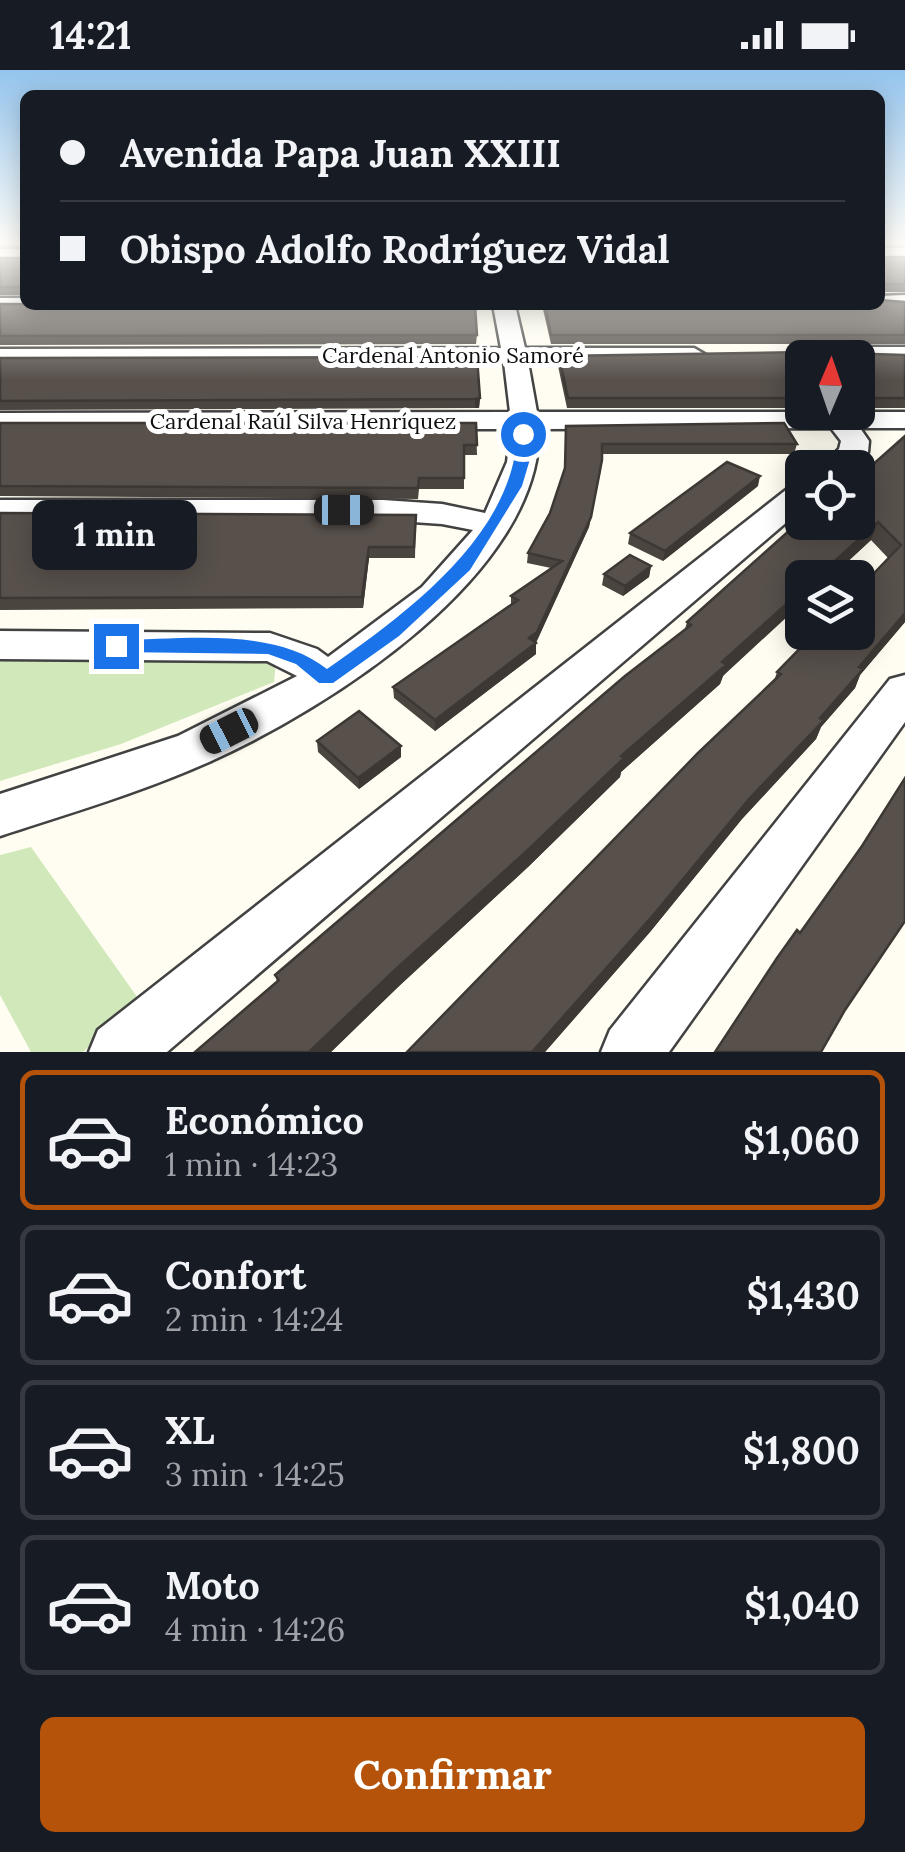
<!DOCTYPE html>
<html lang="es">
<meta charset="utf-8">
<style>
:root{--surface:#171b24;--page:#20242c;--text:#f1f3f6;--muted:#9ea1a6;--line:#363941;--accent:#b45309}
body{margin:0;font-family:Lora,serif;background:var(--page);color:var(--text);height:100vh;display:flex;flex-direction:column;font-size:38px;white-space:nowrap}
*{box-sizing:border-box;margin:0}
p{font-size:32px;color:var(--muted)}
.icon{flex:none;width:55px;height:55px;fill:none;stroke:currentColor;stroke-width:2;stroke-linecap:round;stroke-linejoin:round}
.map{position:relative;height:982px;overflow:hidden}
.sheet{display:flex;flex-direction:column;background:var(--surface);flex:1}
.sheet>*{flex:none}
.banner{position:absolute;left:20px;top:20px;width:865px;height:220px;border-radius:15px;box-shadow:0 5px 25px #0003;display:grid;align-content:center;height:220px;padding:0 40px;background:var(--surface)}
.needle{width:65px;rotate:2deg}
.controls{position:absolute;left:785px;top:270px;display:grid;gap:20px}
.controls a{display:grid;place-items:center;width:90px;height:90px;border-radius:15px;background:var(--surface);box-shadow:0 5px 25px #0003;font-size:50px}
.end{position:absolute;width:45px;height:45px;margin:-22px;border:12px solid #1a73e8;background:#fff;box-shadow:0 0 0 5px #fff}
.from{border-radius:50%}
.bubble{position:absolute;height:70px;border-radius:15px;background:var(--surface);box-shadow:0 5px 25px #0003;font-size:32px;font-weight:700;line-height:70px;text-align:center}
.car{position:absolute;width:30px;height:60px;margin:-30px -15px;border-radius:12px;box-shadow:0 0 8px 2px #0007;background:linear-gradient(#222 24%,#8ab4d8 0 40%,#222 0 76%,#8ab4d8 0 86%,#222 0)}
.banner b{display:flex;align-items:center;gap:35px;height:95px;font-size:38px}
.banner b+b{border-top:2px solid var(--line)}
.banner i{width:25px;height:25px;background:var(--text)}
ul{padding:18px 0 0;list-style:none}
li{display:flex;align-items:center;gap:30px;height:140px;margin:0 20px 15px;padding:0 20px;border:5px solid var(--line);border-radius:15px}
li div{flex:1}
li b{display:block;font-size:38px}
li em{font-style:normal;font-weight:700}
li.on{border-color:var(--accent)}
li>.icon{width:90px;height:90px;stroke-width:1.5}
.button{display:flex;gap:20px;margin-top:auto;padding:20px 40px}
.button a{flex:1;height:115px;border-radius:15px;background:var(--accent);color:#fff;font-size:40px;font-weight:700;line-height:115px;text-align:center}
.status{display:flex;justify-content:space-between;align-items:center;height:70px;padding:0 50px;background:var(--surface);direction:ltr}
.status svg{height:28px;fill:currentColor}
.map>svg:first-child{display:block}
.green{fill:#d1e9ba}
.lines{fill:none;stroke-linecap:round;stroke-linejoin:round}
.minor-casing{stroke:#424242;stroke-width:5}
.tertiary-casing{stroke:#424242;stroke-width:6}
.minor{fill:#fff;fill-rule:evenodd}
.tertiary{fill:#fff;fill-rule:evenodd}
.wall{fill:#4b4540}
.shaded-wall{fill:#3d3834}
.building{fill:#57504b;stroke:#3d3834;stroke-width:2.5}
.route{fill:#1a73e8}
.labels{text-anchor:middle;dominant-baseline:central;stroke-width:10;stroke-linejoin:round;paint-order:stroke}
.far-street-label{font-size:22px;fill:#0f0f0f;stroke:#fff}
</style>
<div class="status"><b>14:21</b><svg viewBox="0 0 49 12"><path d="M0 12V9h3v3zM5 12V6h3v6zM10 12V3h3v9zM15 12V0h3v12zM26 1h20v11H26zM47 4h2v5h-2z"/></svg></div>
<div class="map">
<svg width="905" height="982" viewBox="0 0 905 982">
<rect width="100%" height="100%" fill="#fffdf1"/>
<path class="green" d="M 0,586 L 244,587 L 276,592 L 274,612 L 121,674 L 0,711 Z
M 31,777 L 140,931 L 83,982 L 31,982 L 0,925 L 0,785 Z"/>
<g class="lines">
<g class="minor-casing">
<path id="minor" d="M 905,225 L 905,237 L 871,235 L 880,235 L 880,226 Z
M 0,228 L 25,228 L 25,235 L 35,235 L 25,240 L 0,240 Z
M 493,235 L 515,235 L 525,278 L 694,278 L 706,285 L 694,292 L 528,292 L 537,342 L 905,342 L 905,358 L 860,358 L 869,371 L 868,382 L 853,398 L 819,398 L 839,379 L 841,371 L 831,358 L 539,359 C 541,505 327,639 209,692 C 142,722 70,743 0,766 L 0,724 L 178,666 L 297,606 L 267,591 L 0,589 L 0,561 L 270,563 L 317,579 L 328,587 L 422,517 L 473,460 L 442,454 L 383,450 L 0,450 L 0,430 L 383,430 L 442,434 L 485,443 L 507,392 L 511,359 L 0,359 L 0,343 L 510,342 L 504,292 L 0,293 L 0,279 L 501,278 Z
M 826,277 L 905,277 L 905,291 L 816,288 L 818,279 Z
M 802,414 L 802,439 L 167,982 L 89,982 L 98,960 L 791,416 Z
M 905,605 L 905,652 L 669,982 L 601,982 L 610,960 L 890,609 Z"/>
</g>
<g class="tertiary-casing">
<path id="tertiary" d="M 880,178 L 905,178 L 905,192 L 880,192 Z
M 0,179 L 25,179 L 25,193 L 0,193 Z"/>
</g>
<use href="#minor" class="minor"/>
<use href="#tertiary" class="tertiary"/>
</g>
<path class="wall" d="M 0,173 L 25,173 L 25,176 L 0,176 Z
M 880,173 L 905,173 L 905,175 L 880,175 Z
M 880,187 L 905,187 L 905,222 L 880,222 Z
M 0,188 L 25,188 L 25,225 L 0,225 Z
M 905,232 L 905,274 L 551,274 L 542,235 L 880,235 Z
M 0,234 L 477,265 L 476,274 L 0,275 Z
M 905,285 L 905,338 L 858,338 L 858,288 L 802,288 L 802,338 L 567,338 L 558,296 L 559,286 Z
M 0,288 L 480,328 L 479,338 L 0,340 Z
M 0,353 L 476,353 L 477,385 L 464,385 L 464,419 L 419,419 L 418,429 L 0,426 Z
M 566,365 L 797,374 L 794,384 L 602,384 L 601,400 L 589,457 L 536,572 L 536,584 L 435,661 L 394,628 L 393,617 L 511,535 L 511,526 L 551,498 L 527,493 L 528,483 L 550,443 L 565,400 Z
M 905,366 L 905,552 L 860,605 L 855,618 L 821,657 L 816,669 L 742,749 L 650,862 L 545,982 L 407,982 L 774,611 L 777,602 L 888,488 L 871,470 L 830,508 L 802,508 L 723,606 L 720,614 L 621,702 L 620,707 L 528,797 L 398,917 L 331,982 L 195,982 L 277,912 L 275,905 L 685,559 L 687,552 L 793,458 L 795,449 L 860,406 Z
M 758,416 L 663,491 L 628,474 L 630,463 Z
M 0,443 L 416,445 L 415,488 L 369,488 L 363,538 L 0,540 Z
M 651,496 L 649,507 L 623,526 L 602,515 L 604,504 Z
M 317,671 L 401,687 L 359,719 L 318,682 Z"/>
<path class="shaded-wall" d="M 480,328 L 479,338 L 475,338 L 475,329 Z
M 602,390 L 589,457 L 536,573 L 529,568 Z
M 760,406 L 758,416 L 663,491 L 665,481 Z
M 878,452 L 871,470 L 830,508 L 816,508 Z
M 369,477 L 369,488 L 363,538 L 362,527 Z
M 651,496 L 649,507 L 623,526 L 625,516 Z
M 802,520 L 802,533 L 723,606 L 720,614 L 621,702 L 620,707 L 528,797 L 398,917 L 331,982 L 309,982 L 621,686 L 722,592 Z
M 905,543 L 905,552 L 860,605 L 855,618 L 821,657 L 816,669 L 742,749 L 650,862 L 545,982 L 532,982 L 820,648 L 859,597 Z
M 536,573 L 536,584 L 435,661 L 435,650 Z
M 401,676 L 401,687 L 359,719 L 358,708 Z"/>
<path class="building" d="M 880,187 L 905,187 L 905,214 L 883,214 L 880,220 Z
M 0,188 L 25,188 L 25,217 L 0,217 Z
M 880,230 L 905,232 L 905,265 L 551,265 L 545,235 L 880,235 Z
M 0,234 L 475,235 L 477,265 L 0,266 Z
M 808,282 L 905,285 L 905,328 L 858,328 L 858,288 L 802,288 L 802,328 L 568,328 L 559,286 Z
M 477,287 L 480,328 L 475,329 L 0,331 L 0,288 Z
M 0,353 L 476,353 L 477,375 L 464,375 L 464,408 L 419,408 L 418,418 L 0,416 Z
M 784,353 L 797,374 L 602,374 L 602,390 L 591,447 L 537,562 L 529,568 L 536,573 L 435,650 L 393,617 L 518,530 L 511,526 L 562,491 L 528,483 L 550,443 L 565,398 L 566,356 Z
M 905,366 L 905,543 L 859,597 L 863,599 L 820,648 L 824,650 L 749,729 L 655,843 L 532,982 L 407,982 L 698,683 L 781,604 L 777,602 L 816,562 L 858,562 L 858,520 L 901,475 L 878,452 L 816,508 L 802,508 L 802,520 L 722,592 L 726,595 L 621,686 L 624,688 L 530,778 L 396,899 L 309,982 L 195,982 L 279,910 L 275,905 L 625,606 L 691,555 L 687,552 L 800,451 L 795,449 L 802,444 L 802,452 L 858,452 L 858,405 L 860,406 Z
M 727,392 L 760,406 L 665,481 L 630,463 Z
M 0,443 L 416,445 L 414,477 L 369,477 L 362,527 L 0,528 Z
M 630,485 L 651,496 L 625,516 L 604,504 Z
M 359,641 L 401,676 L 358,708 L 317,671 Z
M 905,708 L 905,851 L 845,940 L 821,982 L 715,982 L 777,888 L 797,860 L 800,863 L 862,776 Z"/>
<linearGradient id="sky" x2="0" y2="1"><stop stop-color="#94c4ed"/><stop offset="0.56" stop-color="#fffef9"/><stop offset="1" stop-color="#fffef9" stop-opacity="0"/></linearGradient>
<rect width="905" height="310" fill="url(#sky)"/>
<path class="route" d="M 523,361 L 530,364 L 530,389 L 522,416 L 470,500 L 399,566 L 333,613 L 319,613 L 296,594 L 268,584 L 116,582 L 106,576 L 116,570 C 182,570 273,556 327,599 C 403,546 514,466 517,364 Z"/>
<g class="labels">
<g class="far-street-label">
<text x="453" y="285">Cardenal Antonio Samoré</text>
<text x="303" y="351">Cardenal Raúl Silva Henríquez</text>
</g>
</g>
</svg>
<div class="controls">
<a><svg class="needle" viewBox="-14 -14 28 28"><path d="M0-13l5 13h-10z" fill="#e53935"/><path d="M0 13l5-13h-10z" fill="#9ea1a6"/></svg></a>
<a><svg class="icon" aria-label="locate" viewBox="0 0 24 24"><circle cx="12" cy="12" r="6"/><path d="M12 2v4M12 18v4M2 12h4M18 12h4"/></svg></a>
<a><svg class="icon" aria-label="layers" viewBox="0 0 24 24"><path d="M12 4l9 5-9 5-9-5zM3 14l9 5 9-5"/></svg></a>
</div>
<i class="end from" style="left:523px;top:364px"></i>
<i class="end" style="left:116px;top:576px"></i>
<div class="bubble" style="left:32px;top:430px;width:165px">1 min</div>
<i class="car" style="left:344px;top:440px;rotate:90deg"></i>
<i class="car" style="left:229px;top:661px;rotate:243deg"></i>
<div class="banner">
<b><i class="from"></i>Avenida Papa Juan XXIII</b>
<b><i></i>Obispo Adolfo Rodríguez Vidal</b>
</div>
</div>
<section class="sheet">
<ul>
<li class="on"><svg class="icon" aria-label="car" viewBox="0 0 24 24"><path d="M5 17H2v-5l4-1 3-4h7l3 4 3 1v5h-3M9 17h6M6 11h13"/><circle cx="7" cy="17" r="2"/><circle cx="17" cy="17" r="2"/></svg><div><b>Económico</b><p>1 min · 14:23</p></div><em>$1,060</em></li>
<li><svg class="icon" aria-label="car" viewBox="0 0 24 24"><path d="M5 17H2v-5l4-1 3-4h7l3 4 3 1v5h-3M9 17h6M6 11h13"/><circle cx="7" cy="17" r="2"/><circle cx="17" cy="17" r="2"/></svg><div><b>Confort</b><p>2 min · 14:24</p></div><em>$1,430</em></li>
<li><svg class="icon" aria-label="car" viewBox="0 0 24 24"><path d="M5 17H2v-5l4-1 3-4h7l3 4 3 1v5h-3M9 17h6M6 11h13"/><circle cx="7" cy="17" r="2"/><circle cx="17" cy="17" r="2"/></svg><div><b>XL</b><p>3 min · 14:25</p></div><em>$1,800</em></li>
<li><svg class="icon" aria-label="car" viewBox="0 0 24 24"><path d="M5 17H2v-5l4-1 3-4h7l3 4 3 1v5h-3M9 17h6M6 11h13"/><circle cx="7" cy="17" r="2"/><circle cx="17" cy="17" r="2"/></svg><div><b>Moto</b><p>4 min · 14:26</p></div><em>$1,040</em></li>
</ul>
<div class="button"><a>Confirmar</a></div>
</section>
